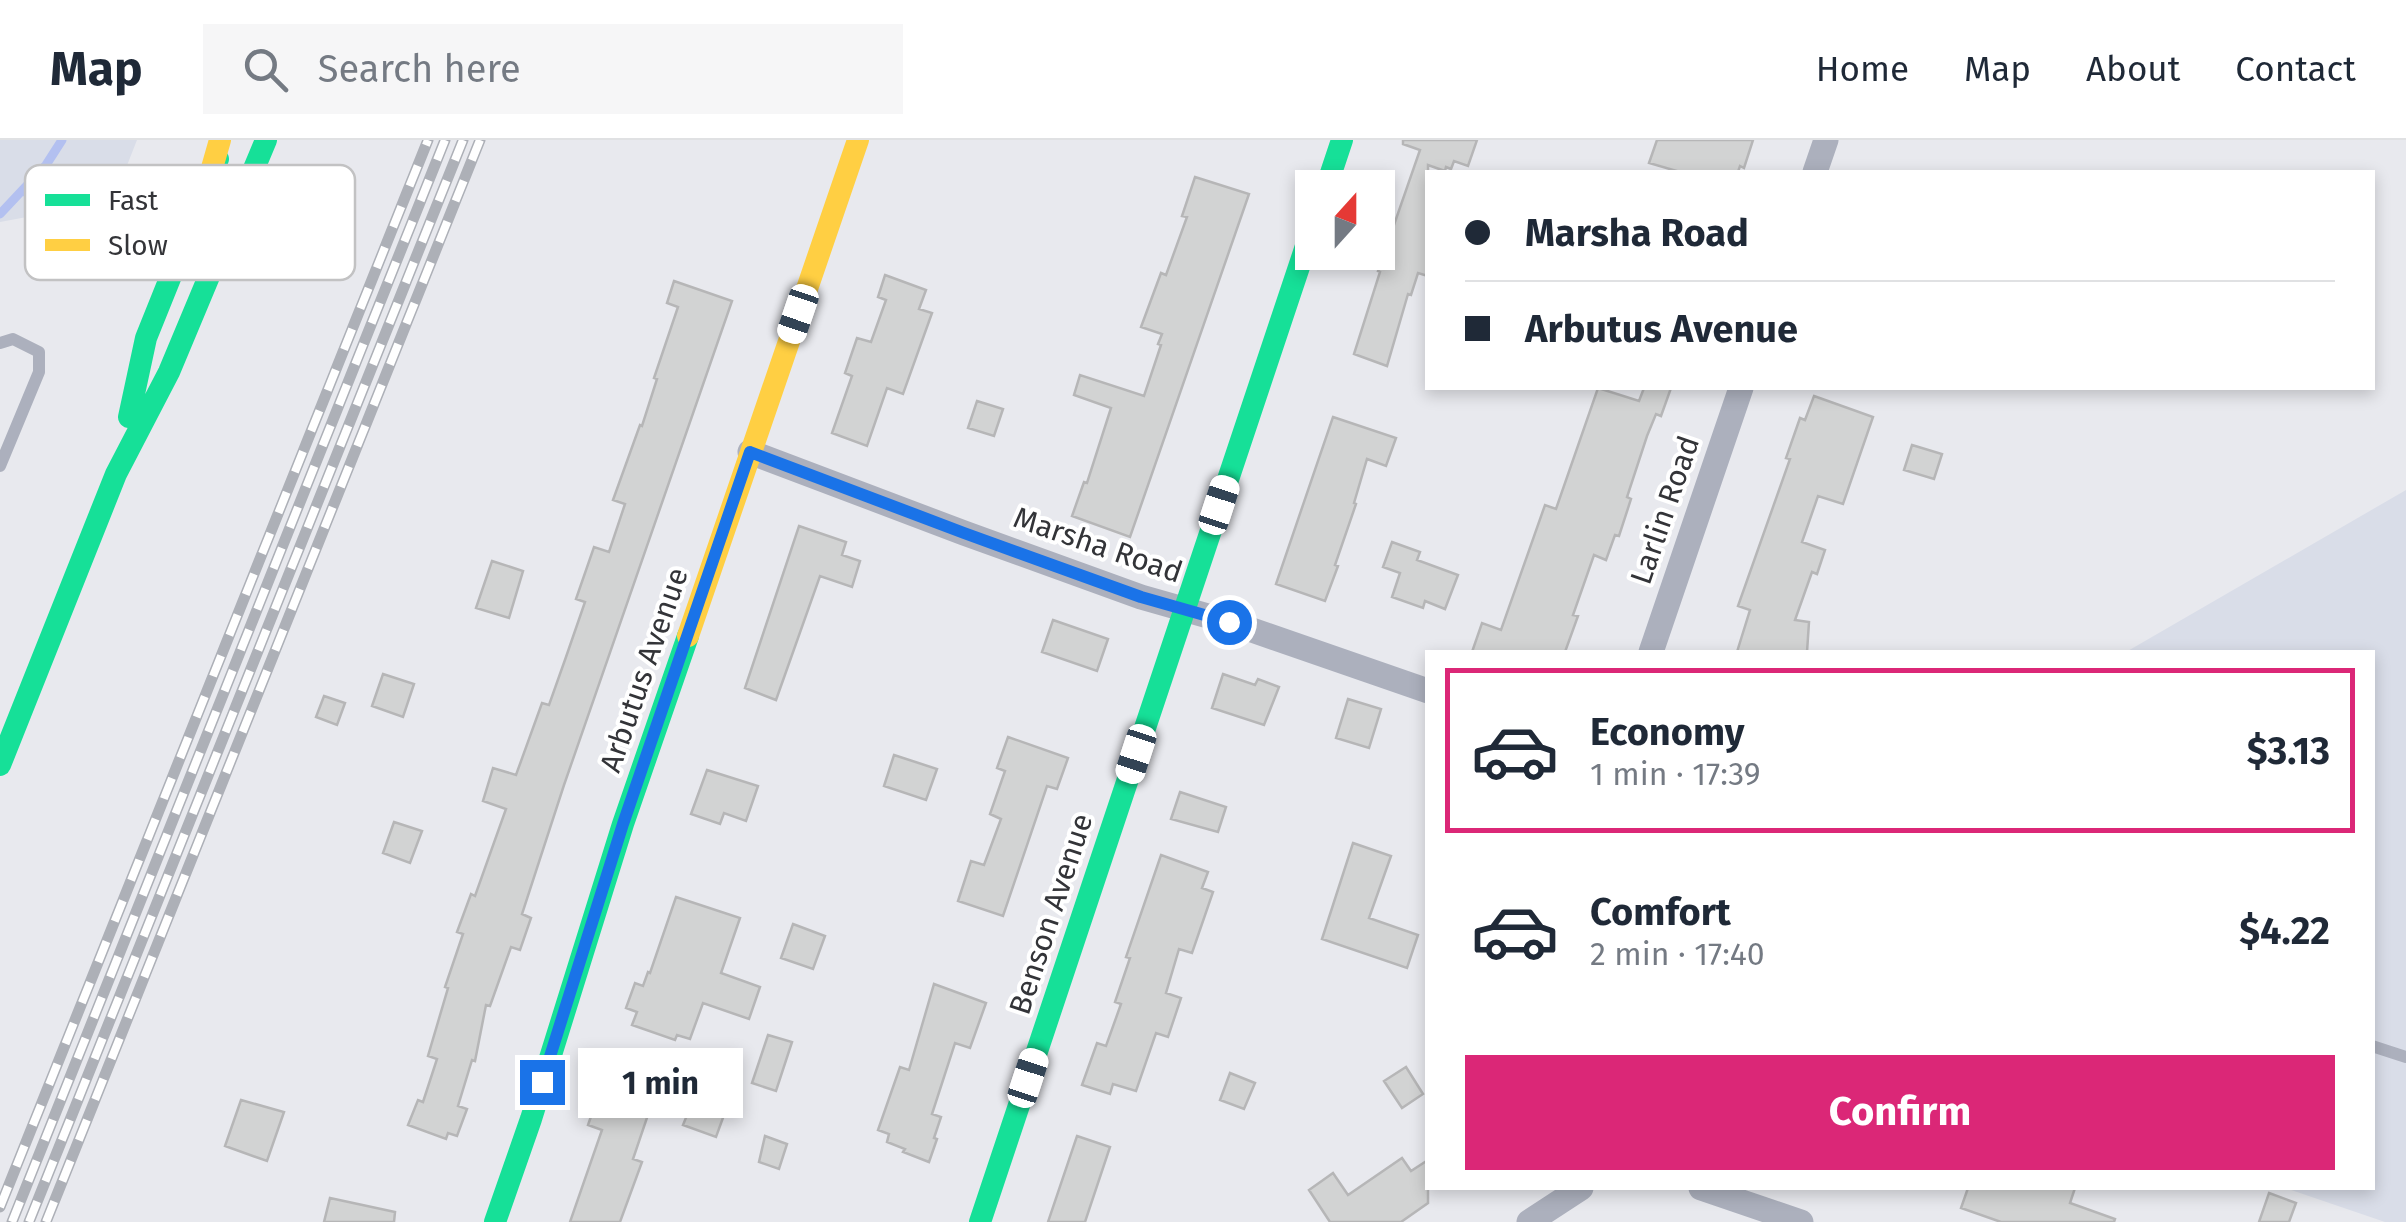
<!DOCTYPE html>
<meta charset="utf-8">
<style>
:root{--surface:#fff;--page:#f6f6f7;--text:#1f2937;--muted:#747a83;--line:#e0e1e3;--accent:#db2777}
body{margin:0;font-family:"Fira Sans",sans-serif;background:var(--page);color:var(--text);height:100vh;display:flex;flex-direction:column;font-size:38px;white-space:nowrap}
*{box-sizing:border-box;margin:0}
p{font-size:32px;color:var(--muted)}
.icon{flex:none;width:55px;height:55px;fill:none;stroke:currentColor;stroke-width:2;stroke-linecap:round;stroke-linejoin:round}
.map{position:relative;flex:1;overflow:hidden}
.panel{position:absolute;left:1425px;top:510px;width:950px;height:540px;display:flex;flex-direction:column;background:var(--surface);border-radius:0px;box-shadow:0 5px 15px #0003}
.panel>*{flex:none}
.hud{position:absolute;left:1425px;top:30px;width:950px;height:220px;border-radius:0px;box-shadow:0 5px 15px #0003;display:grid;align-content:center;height:220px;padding:0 40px;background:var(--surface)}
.needle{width:65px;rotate:21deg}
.fabs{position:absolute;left:1295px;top:30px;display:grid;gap:20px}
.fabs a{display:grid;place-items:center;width:100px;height:100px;border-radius:0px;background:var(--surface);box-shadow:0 5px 15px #0003;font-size:50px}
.end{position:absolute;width:45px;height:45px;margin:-22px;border:12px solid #1a73e8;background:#fff;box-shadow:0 0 0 5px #fff}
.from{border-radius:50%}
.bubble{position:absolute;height:70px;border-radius:0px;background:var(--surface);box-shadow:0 5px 15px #0003;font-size:32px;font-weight:700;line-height:70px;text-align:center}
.car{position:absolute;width:30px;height:60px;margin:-30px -15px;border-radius:12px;box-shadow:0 0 8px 2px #0007;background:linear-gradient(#fff 24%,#345 0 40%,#fff 0 76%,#345 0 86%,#fff 0)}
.hud b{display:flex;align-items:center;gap:35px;height:95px;font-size:38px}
.hud b+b{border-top:2px solid var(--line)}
.hud i{width:25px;height:25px;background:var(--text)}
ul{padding:18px 0 0;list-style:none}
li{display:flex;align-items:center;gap:30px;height:165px;margin:0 20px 15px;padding:0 20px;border:5px solid transparent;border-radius:0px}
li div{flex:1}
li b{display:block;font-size:38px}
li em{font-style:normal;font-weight:700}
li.selected{border-color:var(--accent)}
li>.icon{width:90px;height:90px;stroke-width:1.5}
.button{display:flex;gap:20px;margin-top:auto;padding:20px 40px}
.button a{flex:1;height:115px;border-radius:0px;background:var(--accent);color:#fff;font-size:40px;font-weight:700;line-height:115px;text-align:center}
header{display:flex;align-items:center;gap:60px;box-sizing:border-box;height:140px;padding:0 50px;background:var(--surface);border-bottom:2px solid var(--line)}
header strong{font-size:48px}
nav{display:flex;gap:55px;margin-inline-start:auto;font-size:35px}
.search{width:700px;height:90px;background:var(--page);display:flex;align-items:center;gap:25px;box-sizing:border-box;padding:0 35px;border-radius:0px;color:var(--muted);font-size:38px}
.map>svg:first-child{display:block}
.built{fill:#d9dde8}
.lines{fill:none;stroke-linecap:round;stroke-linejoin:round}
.stream{stroke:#b3c0f0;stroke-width:9}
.building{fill:#d2d3d3;stroke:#b6b6b7;stroke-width:2.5}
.lane{stroke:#acb0bd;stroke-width:12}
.street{stroke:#acb0bd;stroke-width:25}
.fast{stroke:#16e098;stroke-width:22}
.slow{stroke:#ffcf43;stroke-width:22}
.rail-casing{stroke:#adb0b7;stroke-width:11}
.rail{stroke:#fff;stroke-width:8;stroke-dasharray:22;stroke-linecap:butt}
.route{stroke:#1a73e8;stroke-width:12}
.labels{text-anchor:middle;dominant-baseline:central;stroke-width:8;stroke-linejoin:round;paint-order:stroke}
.street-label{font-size:30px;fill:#333438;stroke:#fff}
.key{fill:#fff;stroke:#c2c2c3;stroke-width:2.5}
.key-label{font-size:28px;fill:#333438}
</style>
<header>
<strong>Map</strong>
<div class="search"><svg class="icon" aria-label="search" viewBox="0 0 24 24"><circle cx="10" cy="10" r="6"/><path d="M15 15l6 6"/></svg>Search here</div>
<nav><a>Home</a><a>Map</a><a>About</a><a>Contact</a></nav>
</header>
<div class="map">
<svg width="2406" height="1082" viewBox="0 0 2406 1082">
<rect width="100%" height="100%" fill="#e8e9ee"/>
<path class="built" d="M 0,0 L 137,0 L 113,61 L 0,82 Z
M 2406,350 L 2406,1082 L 2385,1082 L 2285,1048 L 2372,1048 L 2372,512 L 2126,512 Z"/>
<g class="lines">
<path class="stream" d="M 21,52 L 152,34
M 0,74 L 46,25 L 62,0"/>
</g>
<path class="building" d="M 1403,0 L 1477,0 L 1468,26 L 1454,21 L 1451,29 L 1446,27 L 1445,31 L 1428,25 L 1428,136 L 1418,133 L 1411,155 L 1408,154 L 1387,226 L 1354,214 L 1380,132 L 1378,131 L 1420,10 L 1403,4 Z
M 1657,0 L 1753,0 L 1744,28 L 1740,26 L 1738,32 L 1680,32 L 1649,23 Z
M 1195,37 L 1249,54 L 1130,397 L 1072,376 L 1084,342 L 1087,343 L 1111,268 L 1074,255 L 1080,235 L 1144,256 L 1161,205 L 1158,204 L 1162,194 L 1141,187 L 1161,133 L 1166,135 L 1187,77 L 1182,76 Z
M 885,135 L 926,150 L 919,169 L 932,173 L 903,254 L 887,248 L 867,306 L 832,293 L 852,236 L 845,233 L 857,198 L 871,202 L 886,160 L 878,157 Z
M 674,141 L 732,161 L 564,645 L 522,774 L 531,778 L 520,810 L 511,807 L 490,866 L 486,865 L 475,921 L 472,920 L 458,966 L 467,969 L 457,996 L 448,993 L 446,999 L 408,985 L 418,960 L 423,962 L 437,919 L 428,916 L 448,848 L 445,847 L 463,794 L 457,792 L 471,754 L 475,756 L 506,669 L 483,661 L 493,628 L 516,635 L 542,563 L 549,565 L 566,517 L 585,462 L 576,459 L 594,407 L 609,412 L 625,364 L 613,360 L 640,285 L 642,286 L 657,239 L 654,238 L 678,167 L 667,163 Z
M 1598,248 L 1639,261 L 1644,248 L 1671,248 L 1661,276 L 1656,274 L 1647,296 L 1627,357 L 1631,359 L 1619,396 L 1615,395 L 1606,420 L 1594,415 L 1573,475 L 1578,476 L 1565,512 L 1472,512 L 1482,483 L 1501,490 L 1545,365 L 1556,369 Z
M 1814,256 L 1873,277 L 1843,364 L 1818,356 L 1802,402 L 1825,410 L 1817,434 L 1812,432 L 1795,480 L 1809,482 L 1807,512 L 1737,512 L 1750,470 L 1738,466 L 1790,319 L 1786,318 L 1800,278 L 1805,280 Z
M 977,261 L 1003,269 L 994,296 L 968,288 Z
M 1333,277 L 1396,298 L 1386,326 L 1367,319 L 1354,363 L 1356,364 L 1335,425 L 1338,426 L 1325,461 L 1276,444 Z
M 1912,305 L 1942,314 L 1934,339 L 1904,330 Z
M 799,386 L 846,402 L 842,415 L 860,421 L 852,447 L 820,436 L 776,560 L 745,548 Z
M 1392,402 L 1420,412 L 1417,420 L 1458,435 L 1445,469 L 1425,461 L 1423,468 L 1392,457 L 1400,433 L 1383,427 Z
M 492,421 L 523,431 L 509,478 L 476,468 Z
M 1053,480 L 1108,499 L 1097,531 L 1042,512 Z
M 383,534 L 414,544 L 403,577 L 372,566 Z
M 1223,534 L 1255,545 L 1258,539 L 1279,547 L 1264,585 L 1212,568 Z
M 324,556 L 345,563 L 337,585 L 316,577 Z
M 1348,559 L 1381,569 L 1369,608 L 1336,598 Z
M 1008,597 L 1068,618 L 1057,649 L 1047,646 L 1003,776 L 958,761 L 971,721 L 984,725 L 1001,679 L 990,674 L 1005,631 L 997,628 Z
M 894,615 L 937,629 L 926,660 L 884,646 Z
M 707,630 L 758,646 L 746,681 L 724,673 L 720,684 L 691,674 Z
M 1180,652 L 1226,667 L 1218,692 L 1171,679 Z
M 394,682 L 422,691 L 410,723 L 383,713 Z
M 1353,703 L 1391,716 L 1369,778 L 1418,795 L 1407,828 L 1322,799 Z
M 1161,715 L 1208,732 L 1202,748 L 1213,752 L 1192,813 L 1179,809 L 1166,853 L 1181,858 L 1168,897 L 1156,893 L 1136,951 L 1113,944 L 1110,954 L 1082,945 L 1097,903 L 1106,906 L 1121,864 L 1115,862 L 1130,818 L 1126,817 Z
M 676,757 L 740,778 L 721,833 L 760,847 L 749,879 L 703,863 L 690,899 L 677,895 L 675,900 L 632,885 L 637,872 L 626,868 L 635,843 L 643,846 L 648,832 L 650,833 Z
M 793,784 L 825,796 L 813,829 L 781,818 Z
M 934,844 L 986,863 L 970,908 L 955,903 L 932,974 L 941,977 L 934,998 L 937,999 L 929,1022 L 903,1012 L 905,1009 L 887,1002 L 889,994 L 878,990 L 900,927 L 909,930 Z
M 768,895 L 792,902 L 776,951 L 752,943 Z
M 1406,927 L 1423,954 L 1402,968 L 1384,941 Z
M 1230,933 L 1255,943 L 1244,969 L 1220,960 Z
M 609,941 L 654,957 L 633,1019 L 642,1022 L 620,1082 L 570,1082 L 602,990 L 588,985 L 603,942 L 608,944 Z
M 241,960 L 284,972 L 267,1021 L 225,1006 Z
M 692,963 L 724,975 L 716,997 L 683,985 Z
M 765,996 L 787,1004 L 779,1029 L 759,1022 Z
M 1077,996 L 1110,1007 L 1085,1082 L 1048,1082 Z
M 1402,1018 L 1411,1031 L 1428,1020 L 1428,1063 L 1401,1082 L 1330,1082 L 1309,1050 L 1333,1033 L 1348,1055 Z
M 1968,1048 L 2075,1048 L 2070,1063 L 2115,1079 L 2114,1082 L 2001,1082 L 1961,1068 Z
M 2269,1053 L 2296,1063 L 2289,1082 L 2259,1082 Z
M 330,1058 L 395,1072 L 394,1082 L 324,1082 Z"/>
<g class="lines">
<path class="lane" d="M 0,203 L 13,199 L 39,212 L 39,232 L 0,326
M 2372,906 L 2406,917"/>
<path class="street" d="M 1815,32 L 1826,0
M 750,312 L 964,393 L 1141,457 L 1229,482 L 1428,551
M 1651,512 L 1741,248
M 1701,1048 L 1801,1082
M 1529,1082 L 1581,1048"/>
<path class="fast" d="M 1326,48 L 1342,0
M 129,277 L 146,198 L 218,19
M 0,625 L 116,334 L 169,232 L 266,0
M 495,1082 L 531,979 L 623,684 L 688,496
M 980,1082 L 1312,88"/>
<path class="slow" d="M 206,49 L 220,0
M 688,496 L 858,0"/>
<g class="rail-casing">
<path id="rail" d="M 0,1067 L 428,0
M 12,1082 L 445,0
M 29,1082 L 463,0
M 46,1082 L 480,0"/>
</g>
<use href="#rail" class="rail"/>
</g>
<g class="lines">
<path class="route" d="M 542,942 L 623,684 L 750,312 L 964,393 L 1141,457 L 1229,482"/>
</g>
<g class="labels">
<g class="street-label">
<text transform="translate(1665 370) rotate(-71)">Larlin Road</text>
<text transform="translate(1098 405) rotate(19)">Marsha Road</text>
<text transform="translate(644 530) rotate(-71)">Arbutus Avenue</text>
<text transform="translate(1051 774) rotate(-72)">Benson Avenue</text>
</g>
</g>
<rect x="25" y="25" width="330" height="115" rx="15" class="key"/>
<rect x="45" y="54" width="45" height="12" fill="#16e098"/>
<rect x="45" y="99" width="45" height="12" fill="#ffcf43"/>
<g class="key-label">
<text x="108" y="70">Fast</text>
<text x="108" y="115">Slow</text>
</g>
</svg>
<div class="fabs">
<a><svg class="needle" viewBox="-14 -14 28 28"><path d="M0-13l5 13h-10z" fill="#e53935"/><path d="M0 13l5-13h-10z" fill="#747a83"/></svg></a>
</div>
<i class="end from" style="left:1229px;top:482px"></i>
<i class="end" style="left:542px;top:942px"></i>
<div class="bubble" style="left:578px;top:908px;width:165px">1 min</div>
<i class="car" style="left:798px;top:174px;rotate:199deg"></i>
<i class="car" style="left:1219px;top:365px;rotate:18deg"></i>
<i class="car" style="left:1136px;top:614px;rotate:198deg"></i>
<i class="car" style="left:1028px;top:938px;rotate:18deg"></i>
<div class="hud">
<b><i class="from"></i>Marsha Road</b>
<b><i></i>Arbutus Avenue</b>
</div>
<section class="panel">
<ul>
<li class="selected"><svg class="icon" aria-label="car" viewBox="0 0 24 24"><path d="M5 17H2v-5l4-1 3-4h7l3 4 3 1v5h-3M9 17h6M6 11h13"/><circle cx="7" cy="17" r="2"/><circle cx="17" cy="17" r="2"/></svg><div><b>Economy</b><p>1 min · 17:39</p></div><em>$3.13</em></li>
<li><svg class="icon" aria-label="car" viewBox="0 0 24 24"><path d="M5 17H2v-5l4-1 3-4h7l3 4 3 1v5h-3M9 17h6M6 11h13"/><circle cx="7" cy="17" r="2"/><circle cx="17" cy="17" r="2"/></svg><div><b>Comfort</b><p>2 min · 17:40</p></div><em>$4.22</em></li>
</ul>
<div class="button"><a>Confirm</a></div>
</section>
</div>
